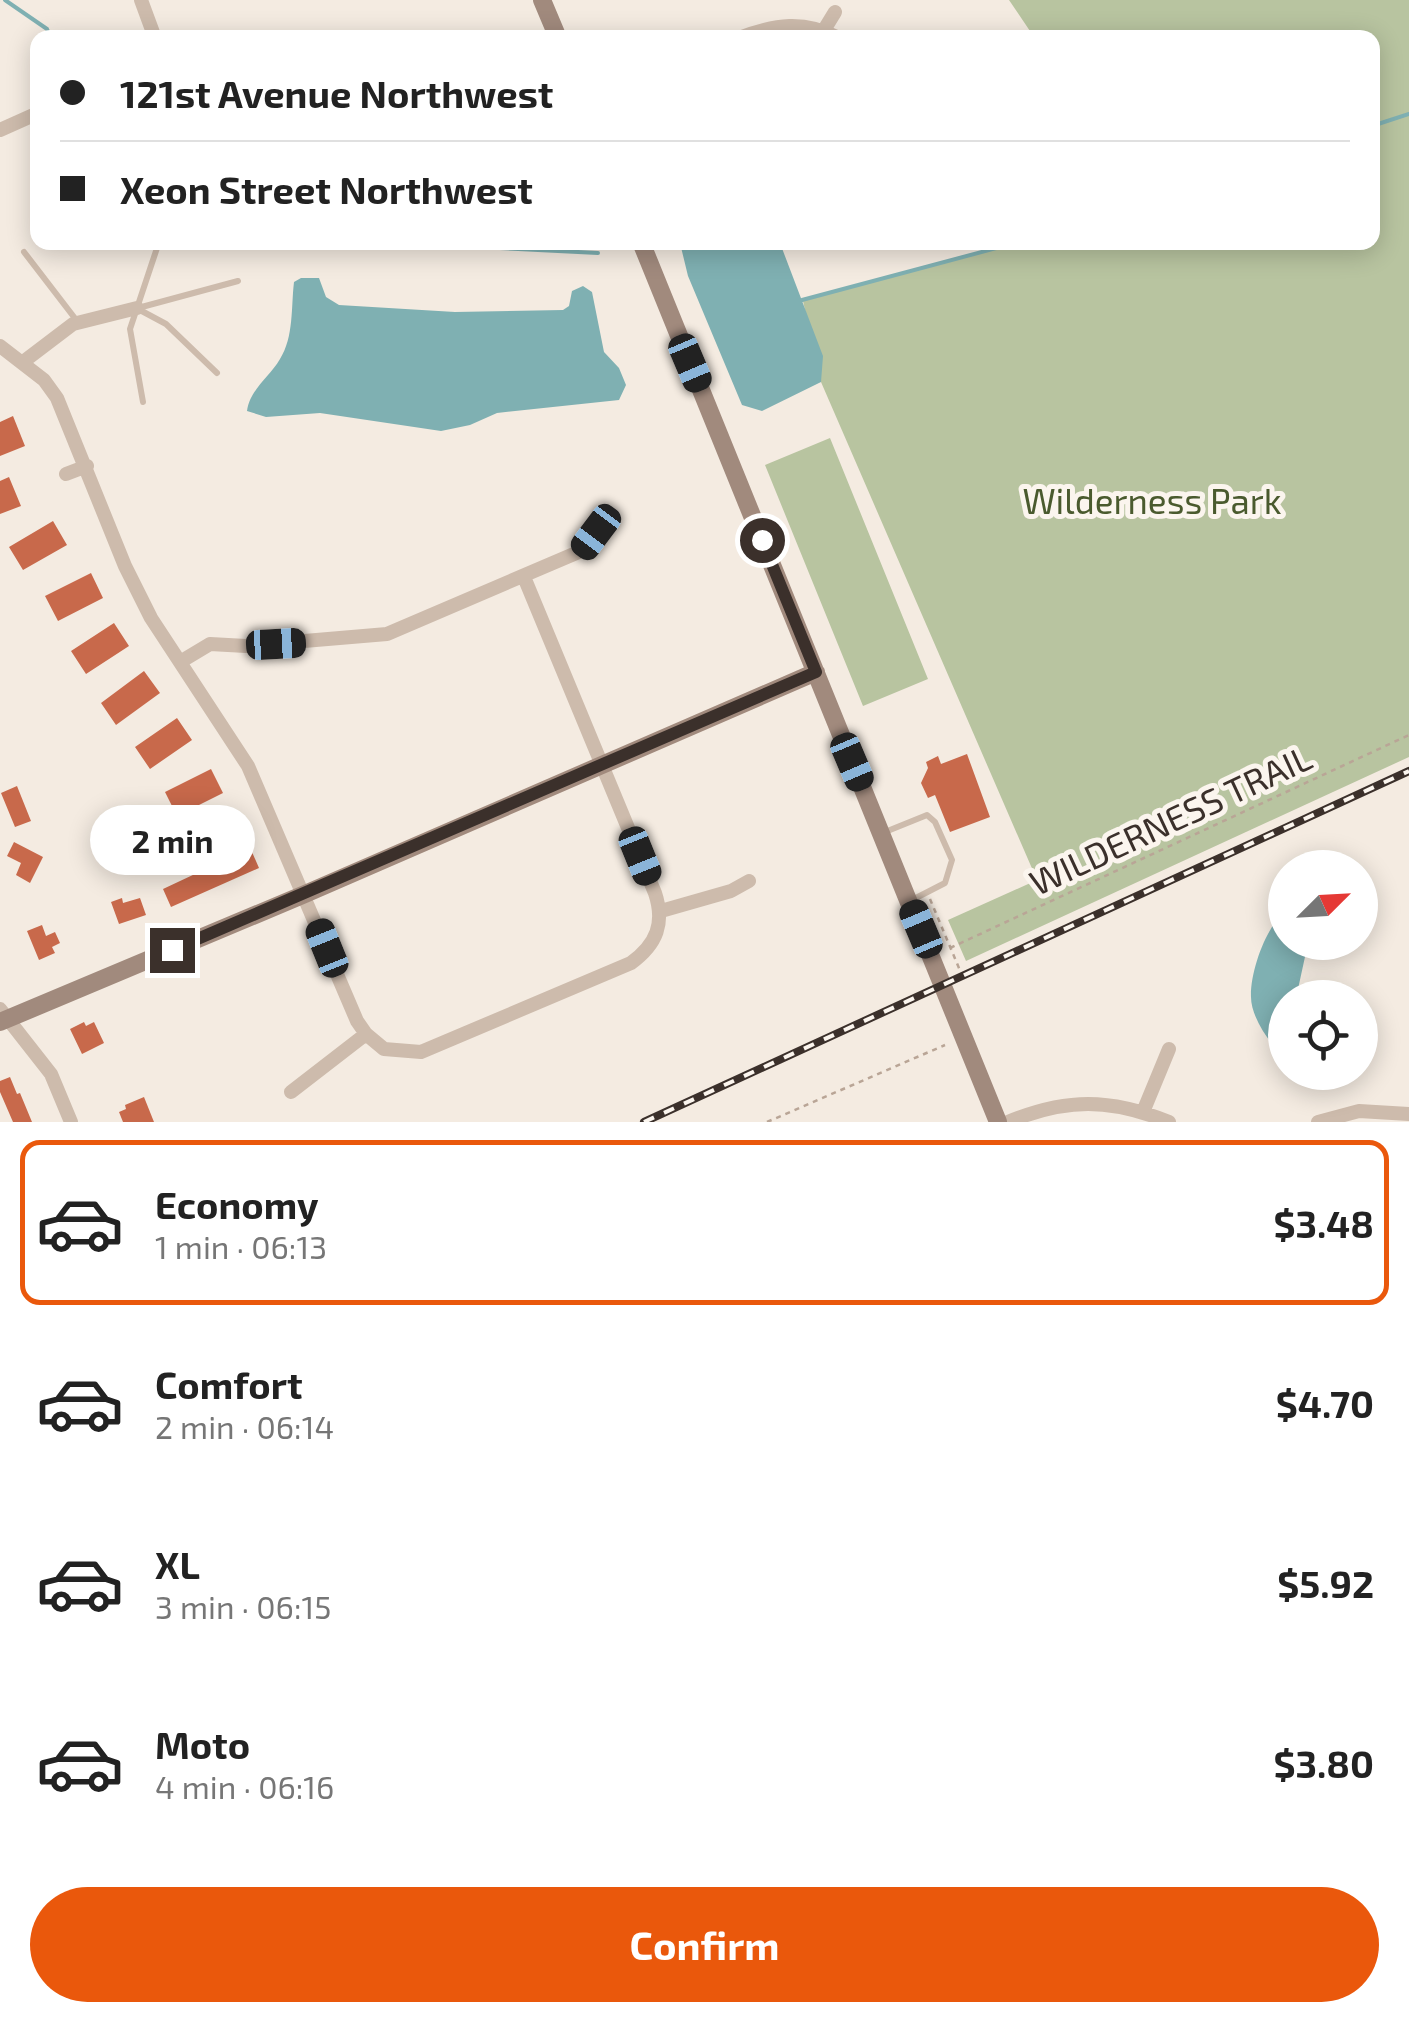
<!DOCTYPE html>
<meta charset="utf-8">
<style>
:root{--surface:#fff;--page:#f6f6f6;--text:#222;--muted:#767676;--line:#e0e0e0;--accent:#ea580c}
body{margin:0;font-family:"Exo 2",sans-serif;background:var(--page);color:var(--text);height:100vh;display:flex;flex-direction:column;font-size:38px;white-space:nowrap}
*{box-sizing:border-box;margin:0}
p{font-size:32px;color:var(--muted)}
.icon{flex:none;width:55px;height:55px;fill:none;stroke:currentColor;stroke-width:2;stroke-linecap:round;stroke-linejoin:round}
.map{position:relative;height:1122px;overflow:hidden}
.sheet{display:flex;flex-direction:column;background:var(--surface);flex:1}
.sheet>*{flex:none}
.top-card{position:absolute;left:30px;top:30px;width:1350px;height:220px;border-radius:20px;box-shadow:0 5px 25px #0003;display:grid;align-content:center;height:220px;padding:0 30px;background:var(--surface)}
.needle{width:65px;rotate:66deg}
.fabs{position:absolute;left:1268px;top:850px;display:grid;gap:20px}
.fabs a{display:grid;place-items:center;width:110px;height:110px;border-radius:50%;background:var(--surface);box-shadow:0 5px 25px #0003;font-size:50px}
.end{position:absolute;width:45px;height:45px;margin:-22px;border:12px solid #3b302b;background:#fff;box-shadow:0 0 0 5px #fff}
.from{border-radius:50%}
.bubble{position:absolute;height:70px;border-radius:35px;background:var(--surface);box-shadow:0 5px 25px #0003;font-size:32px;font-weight:700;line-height:70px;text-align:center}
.car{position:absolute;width:30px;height:60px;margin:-30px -15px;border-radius:12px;box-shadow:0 0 8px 2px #0007;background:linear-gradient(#222 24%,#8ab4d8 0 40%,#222 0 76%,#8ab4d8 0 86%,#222 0)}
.top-card b{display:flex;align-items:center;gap:35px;height:95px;font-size:38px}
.top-card b+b{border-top:2px solid var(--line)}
.top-card i{width:25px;height:25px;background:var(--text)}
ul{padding:18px 0 0;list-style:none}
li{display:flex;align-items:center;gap:30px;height:165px;margin:0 20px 15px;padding:0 10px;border:5px solid transparent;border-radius:20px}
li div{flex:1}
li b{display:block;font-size:38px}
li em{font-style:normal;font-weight:700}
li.on{border-color:var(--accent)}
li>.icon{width:90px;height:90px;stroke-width:1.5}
.action{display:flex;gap:20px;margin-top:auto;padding:20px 30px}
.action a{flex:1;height:115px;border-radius:60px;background:var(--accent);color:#fff;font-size:40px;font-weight:700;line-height:115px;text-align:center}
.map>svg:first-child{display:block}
.green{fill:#b8c4a0}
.water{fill:#7fb0b2}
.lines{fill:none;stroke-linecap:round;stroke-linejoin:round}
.stream{stroke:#7fb0b2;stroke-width:4}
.building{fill:#c8694b}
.path{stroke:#b9a596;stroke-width:2.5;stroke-dasharray:5 5;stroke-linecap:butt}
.lane{stroke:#cdbbac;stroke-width:6}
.street{stroke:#cdbbac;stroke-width:14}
.secondary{stroke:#a18a7d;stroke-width:18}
.rail-casing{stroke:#3b302b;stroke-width:8}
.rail{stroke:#fbf5ee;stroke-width:4;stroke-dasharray:11;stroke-linecap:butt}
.route{stroke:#3b302b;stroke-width:12}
.labels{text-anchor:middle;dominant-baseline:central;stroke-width:10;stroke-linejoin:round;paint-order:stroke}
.park-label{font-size:35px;fill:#4a5a2e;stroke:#fbf5ee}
.street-label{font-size:35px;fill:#3b302b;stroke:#fbf5ee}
</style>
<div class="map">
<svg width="1409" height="1122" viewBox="0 0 1409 1122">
<rect width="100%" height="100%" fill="#f4ebe1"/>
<path class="green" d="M 1009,0 L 1409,0 L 1409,757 L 966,961 L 948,920 L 1037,880 L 821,382 L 803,301 L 1019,243 L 1372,242 L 1372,38 L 1034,37 Z
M 830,438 L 928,679 L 863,706 L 765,465 Z"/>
<path class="water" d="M 680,243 L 780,243 L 823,356 L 821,382 L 762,411 L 742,405 L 688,276 Z
M 301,278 L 319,278 L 326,297 L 339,305 L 455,312 L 563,310 L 569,306 L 572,291 L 583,286 L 592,292 L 604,352 L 619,368 L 626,385 L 619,400 L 497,413 L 470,425 L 441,431 L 320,413 L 266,417 L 247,411 C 250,389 269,378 280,359 C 294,337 291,307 294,282 Z
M 1285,912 L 1285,942 L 1308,943 L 1298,989 L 1300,997 L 1285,998 L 1285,1057 C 1270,1045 1251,1017 1251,997 C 1250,972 1266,926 1285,912 Z"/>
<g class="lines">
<path class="stream" d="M 5,0 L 47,29 L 51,38
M 1372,126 L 1409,114
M 379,242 L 598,253
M 802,300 L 1019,242"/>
</g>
<path class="building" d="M 13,416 L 25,446 L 0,456 L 0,422 Z
M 9,477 L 21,506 L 0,514 L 0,481 Z
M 53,521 L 67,545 L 23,570 L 9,547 Z
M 91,573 L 103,598 L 58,621 L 45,596 Z
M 114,623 L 129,646 L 86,674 L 71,651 Z
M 144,671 L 160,693 L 116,725 L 101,703 Z
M 177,718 L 192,740 L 150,769 L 135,747 Z
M 967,754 L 990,817 L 950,832 L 935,795 L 928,798 L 921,783 L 928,768 L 926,762 L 938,756 L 941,764 Z
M 211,769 L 223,793 L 177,816 L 165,792 Z
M 17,786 L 31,821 L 15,827 L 1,793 Z
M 14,842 L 43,857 L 30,883 L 16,875 L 21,863 L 7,856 Z
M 220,852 L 226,864 L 252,852 L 259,868 L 171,907 L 163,889 L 212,866 L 208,858 Z
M 122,898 L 123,903 L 140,898 L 146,915 L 119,924 L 111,902 Z
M 42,925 L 46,936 L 55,932 L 60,943 L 52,947 L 55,953 L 39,960 L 27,931 Z
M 84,1022 L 86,1026 L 94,1022 L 104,1043 L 82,1054 L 70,1029 Z
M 10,1077 L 17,1094 L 20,1093 L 32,1122 L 13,1122 L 0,1092 L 0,1081 Z
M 144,1097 L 154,1122 L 123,1122 L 119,1112 L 126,1109 L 125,1105 Z"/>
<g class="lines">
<path class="path" d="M 930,899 L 964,980
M 950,948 L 1409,735
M 767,1122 L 945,1045"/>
<path class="lane" d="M 24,252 L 77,321
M 138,308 L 238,281
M 138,309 L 166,324 L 217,373
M 143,402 L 130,329 L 159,242
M 885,832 L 927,815 L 935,822 L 952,860 L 945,883 L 910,901"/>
<path class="street" d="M 141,0 L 155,38
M 824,30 L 835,12
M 739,38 C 775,24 804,20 839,38
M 0,130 L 38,113
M 0,346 L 44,380 L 57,398 L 125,566 L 151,618 L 248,766 L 357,1021 L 366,1034
M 23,362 L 73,324 L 137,308
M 66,474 L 87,466
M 180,662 L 210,644 L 246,646 L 387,634 L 581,551 L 596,531
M 661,911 L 731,891 L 749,881
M 0,1009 L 51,1074 L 71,1122
M 291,1092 L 366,1034 L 384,1049 L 421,1052 L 631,963 C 657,944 665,923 655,893 L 524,577
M 1143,1112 L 1169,1049
M 1008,1122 C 1066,1098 1110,1098 1169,1122
M 1318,1122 L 1359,1111 L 1409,1114"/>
<path class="secondary" d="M 542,0 L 558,38
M 641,242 L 998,1122
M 0,1022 L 305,894 L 816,672"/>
<g class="rail-casing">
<path id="rail" d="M 644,1122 L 1409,771"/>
</g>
<use href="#rail" class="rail"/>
</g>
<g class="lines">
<path class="route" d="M 172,950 L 816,672 L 762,540"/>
</g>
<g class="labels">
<g class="park-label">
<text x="1152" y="500">Wilderness Park</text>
</g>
<g class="street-label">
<text transform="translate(1170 819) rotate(-25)">WILDERNESS TRAIL</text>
</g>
</g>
</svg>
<div class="fabs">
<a><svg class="needle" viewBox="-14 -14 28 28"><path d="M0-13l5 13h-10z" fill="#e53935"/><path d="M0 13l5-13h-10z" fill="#767676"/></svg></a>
<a><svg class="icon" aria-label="locate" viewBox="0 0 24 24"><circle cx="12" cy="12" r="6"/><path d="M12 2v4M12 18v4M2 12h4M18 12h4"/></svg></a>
</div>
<i class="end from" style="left:762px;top:540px"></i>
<i class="end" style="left:172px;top:950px"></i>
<div class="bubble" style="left:90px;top:805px;width:165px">2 min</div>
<i class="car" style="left:690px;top:363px;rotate:157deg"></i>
<i class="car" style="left:596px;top:532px;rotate:217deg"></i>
<i class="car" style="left:276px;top:644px;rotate:87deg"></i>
<i class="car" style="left:852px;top:762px;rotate:157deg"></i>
<i class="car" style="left:640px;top:856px;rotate:158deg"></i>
<i class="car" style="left:921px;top:929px;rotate:337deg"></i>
<i class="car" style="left:327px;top:948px;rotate:338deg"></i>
<div class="top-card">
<b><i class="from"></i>121st Avenue Northwest</b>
<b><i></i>Xeon Street Northwest</b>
</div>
</div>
<section class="sheet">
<ul>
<li class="on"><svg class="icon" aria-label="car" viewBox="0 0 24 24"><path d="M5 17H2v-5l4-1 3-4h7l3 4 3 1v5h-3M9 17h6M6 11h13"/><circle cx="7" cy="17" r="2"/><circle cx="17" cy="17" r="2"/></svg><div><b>Economy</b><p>1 min · 06:13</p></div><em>$3.48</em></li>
<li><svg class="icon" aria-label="car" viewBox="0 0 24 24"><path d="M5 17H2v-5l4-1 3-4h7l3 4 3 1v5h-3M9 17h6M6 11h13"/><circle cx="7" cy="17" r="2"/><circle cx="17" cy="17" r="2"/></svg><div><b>Comfort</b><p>2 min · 06:14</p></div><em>$4.70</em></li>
<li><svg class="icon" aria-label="car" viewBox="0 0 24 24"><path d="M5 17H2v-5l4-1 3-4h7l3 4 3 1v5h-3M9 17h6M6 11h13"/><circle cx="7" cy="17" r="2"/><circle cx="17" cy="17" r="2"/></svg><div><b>XL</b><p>3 min · 06:15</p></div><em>$5.92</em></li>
<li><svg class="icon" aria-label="car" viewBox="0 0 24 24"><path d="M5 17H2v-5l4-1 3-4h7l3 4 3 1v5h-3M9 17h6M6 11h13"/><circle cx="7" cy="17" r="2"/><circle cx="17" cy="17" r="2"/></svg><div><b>Moto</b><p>4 min · 06:16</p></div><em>$3.80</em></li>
</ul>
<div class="action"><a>Confirm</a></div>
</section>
